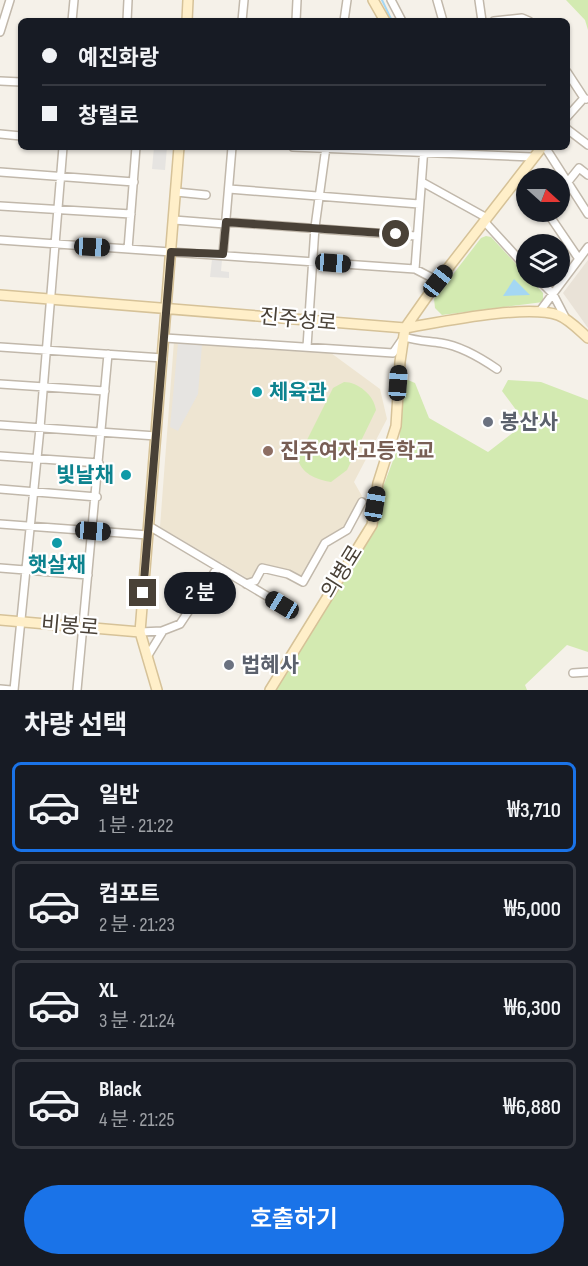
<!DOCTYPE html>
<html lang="ko">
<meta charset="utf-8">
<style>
:root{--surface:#171b24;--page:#20242c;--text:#f1f3f6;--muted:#9ea1a6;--line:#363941;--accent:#1a73e8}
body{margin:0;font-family:"Sofia Sans Condensed","Noto Sans KR",sans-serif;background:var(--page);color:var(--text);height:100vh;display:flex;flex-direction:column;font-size:22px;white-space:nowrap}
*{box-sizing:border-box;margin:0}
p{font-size:20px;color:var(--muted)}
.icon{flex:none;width:33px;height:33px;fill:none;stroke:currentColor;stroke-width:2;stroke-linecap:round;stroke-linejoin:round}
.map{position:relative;height:690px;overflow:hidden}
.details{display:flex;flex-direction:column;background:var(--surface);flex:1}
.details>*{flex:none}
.hud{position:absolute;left:18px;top:18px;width:552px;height:132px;border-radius:9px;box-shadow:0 2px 4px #0004;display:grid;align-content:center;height:132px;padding:0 24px;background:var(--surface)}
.needle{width:39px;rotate:111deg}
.tools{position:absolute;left:516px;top:168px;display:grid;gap:12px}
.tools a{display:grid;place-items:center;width:54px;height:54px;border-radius:50%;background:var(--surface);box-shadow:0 2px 4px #0004;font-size:30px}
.end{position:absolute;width:27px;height:27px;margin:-14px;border:8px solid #494137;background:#fff;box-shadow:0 0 0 3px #fff}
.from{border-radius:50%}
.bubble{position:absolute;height:42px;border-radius:21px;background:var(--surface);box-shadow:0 2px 4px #0004;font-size:20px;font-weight:600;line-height:42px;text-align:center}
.car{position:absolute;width:18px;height:36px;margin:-18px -9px;border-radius:8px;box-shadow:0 0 4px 2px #0007;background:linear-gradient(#222 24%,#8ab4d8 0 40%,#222 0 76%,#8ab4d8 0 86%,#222 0)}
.hud b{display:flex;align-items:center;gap:21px;height:57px;font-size:22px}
.hud b+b{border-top:2px solid var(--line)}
.hud i{width:15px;height:15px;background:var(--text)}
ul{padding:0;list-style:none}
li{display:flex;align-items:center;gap:18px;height:90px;margin:0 12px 9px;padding:0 12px;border:3px solid var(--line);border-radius:9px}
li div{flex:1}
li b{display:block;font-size:22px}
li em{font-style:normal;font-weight:600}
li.active{border-color:var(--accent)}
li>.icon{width:54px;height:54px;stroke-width:1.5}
h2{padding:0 24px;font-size:27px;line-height:72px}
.action{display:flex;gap:12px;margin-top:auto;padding:12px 24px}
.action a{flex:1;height:69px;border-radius:36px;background:var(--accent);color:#fff;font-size:24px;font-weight:600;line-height:69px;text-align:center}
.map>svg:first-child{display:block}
.residential{fill:#e9e2d7}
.education{fill:#eee5d2}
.green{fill:#d3eab1}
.parking{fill:#e6e4e1}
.water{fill:#a4d7f3}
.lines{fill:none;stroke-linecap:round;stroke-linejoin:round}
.stream{stroke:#a4d7f3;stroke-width:2}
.street-casing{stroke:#c1b8ab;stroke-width:10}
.secondary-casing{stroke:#d6c298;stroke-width:12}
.street{stroke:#fff;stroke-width:7}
.secondary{stroke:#ffefc9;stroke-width:9}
.route{stroke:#494137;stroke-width:8}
.culture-dot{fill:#0f9aa8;stroke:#fff;stroke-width:2}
.worship-dot{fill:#6b7280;stroke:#fff;stroke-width:2}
.education-dot{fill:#8d6e63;stroke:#fff;stroke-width:2}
.labels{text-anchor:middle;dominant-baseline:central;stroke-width:4.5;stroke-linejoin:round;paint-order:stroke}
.street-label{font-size:21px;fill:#494137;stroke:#fff}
.culture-label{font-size:21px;font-weight:bold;fill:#0d838f;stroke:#fff;text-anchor:start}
.worship-label{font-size:21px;font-weight:bold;fill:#5b616d;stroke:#fff;text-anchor:start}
.education-label{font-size:21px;font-weight:bold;fill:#785e54;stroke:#fff;text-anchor:start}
</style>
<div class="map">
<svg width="588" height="690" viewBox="0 0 588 690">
<rect width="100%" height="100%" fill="#f5f1e9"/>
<path class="residential" d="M 588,260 L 588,328 L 563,293 Z"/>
<path class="education" d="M 174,341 L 331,353 L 380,389 L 387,419 L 354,482 L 362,496 L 348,526 L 325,541 L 304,580 L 263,567 L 252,581 L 160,527 Z"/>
<path class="green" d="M 566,0 L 588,0 L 588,30 L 585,20 Z
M 486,236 L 491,237 L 543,293 L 543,302 L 442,315 L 435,308 L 434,299 L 481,238 Z
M 408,380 L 415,383 L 429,418 L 488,452 L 514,432 L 522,418 L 502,391 L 508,380 L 541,382 L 588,400 L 588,652 L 567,645 L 525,685 L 527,690 L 274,690 L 375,531 L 380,495 L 400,442 L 399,412 L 395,383 Z
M 344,382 C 358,382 374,395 376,410 L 347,470 L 331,482 C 317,480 300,473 298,458 L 333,388 Z"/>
<path class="parking" d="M 154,147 L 167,147 L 165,170 L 152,169 Z
M 212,259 L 222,260 L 221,271 L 229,272 L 229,278 L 210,277 Z
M 178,343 L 202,345 L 198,394 L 178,431 L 170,427 Z"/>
<path class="water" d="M 514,279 L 530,295 L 503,296 Z"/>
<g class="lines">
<path class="stream" d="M 382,0 L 392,21"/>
<g class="street-casing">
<path id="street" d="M 391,0 L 402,21
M 437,0 L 443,21
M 479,0 L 482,21
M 72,21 L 74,0
M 127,21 L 128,0
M 242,21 L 244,0
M 296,21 L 297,0
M 344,21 L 347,0
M 494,21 L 522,18 L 529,21
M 0,32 L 10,0
M 567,72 L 584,98
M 0,81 L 21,82
M 567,117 L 584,98 L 586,99
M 567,129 L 588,145
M 0,134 L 21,136
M 293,147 L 532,157
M 545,147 L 588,214
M 0,172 L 134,182
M 422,182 L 487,218
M 567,183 L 579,168 L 588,175
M 229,189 L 419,204
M 176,192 L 206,195
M 0,206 L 131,214
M 547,212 L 579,259
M 174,220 L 225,224
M 484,221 L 526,267
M 226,222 L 416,236
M 0,240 L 415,269 L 438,281
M 128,249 L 136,147
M 223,254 L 232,147
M 415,269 L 424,147
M 537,278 L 553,294 L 566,319
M 537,311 L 540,311 L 588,247
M 165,338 L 393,353 L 404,337 C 417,341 428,341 441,343 C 461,346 481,358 497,369
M 0,347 L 163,358
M 307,347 L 315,227 L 326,147
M 0,384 L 105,391
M 0,425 L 156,436
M 0,456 L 99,463
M 0,489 L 97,497
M 0,524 L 148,535
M 149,526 L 282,605
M 0,568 L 88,575
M 246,584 L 255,581 L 262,568 L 288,574 L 303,582 L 325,543 L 347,530 L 362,502
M 140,632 L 162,631 L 180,624 L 218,567
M 147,657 L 163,631
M 573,673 L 588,672
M 0,689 L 11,690
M 14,690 L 40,428 L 63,147
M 77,690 L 108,354"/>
</g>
<g class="secondary-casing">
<path id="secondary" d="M 373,0 L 385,21
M 187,21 L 188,0
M 0,295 L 405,328 C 441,322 526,304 558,315 C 569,319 580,331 588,338
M 0,620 L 140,632
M 157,690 L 140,632 L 179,147
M 270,690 L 372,525 L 378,483 L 396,426 L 400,362 L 405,328 L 438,281 L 542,147"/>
</g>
<use href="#street" class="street"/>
<use href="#secondary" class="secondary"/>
</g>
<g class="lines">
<path class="route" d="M 143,593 L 171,252 L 223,254 L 226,222 L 396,234"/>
</g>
<g class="culture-dot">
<circle cx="257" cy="392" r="6"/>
<circle cx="126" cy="475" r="6"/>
<circle cx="57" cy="543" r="6"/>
</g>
<g class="worship-dot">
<circle cx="488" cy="422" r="6"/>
<circle cx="229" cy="665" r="6"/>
</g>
<circle class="education-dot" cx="268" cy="451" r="6"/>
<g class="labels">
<g class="street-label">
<text transform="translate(298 320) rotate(5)">진주성로</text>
<text transform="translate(342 572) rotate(-58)">의병로</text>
<text transform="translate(70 626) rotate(5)">비봉로</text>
</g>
<g class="culture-label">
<text x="269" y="392">체육관</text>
<text x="114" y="475" text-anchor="end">빛날채</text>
<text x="57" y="565" text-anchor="middle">햇살채</text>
</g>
<g class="worship-label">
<text x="500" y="422">봉산사</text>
<text x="241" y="665">법혜사</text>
</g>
<g class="education-label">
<text x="280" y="451">진주여자고등학교</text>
</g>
</g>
</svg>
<div class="tools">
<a><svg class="needle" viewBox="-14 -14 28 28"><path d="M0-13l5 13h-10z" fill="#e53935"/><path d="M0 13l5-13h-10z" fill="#9ea1a6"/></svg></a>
<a><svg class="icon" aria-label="layers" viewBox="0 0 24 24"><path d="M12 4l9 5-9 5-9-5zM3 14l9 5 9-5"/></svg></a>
</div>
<i class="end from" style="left:396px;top:234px"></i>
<i class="end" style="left:143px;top:593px"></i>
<div class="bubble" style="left:164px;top:572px;width:72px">2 분</div>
<i class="car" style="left:92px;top:247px;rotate:93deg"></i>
<i class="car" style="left:333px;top:263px;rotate:94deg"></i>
<i class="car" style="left:438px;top:281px;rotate:38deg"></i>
<i class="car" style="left:398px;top:383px;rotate:4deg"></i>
<i class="car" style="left:375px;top:504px;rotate:9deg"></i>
<i class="car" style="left:93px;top:531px;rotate:94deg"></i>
<i class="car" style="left:282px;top:605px;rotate:301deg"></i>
<div class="hud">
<b><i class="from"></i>예진화랑</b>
<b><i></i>창렬로</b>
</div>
</div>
<section class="details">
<h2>차량 선택</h2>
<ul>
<li class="active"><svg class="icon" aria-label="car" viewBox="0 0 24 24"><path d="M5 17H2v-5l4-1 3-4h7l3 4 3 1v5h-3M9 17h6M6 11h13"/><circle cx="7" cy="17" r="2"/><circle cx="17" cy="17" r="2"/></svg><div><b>일반</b><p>1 분 · 21:22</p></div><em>₩3,710</em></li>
<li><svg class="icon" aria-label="car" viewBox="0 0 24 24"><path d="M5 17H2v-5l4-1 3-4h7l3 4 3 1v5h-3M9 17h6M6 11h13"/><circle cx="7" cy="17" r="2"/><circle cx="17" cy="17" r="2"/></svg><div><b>컴포트</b><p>2 분 · 21:23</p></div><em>₩5,000</em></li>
<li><svg class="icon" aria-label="car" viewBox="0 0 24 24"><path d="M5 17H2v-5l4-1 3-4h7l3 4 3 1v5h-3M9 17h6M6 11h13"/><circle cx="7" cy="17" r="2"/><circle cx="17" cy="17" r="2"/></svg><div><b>XL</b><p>3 분 · 21:24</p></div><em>₩6,300</em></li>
<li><svg class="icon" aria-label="car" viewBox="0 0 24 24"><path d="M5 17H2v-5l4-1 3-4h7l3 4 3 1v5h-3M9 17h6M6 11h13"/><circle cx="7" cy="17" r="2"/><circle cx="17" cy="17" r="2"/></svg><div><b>Black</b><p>4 분 · 21:25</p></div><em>₩6,880</em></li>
</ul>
<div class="action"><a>호출하기</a></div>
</section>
